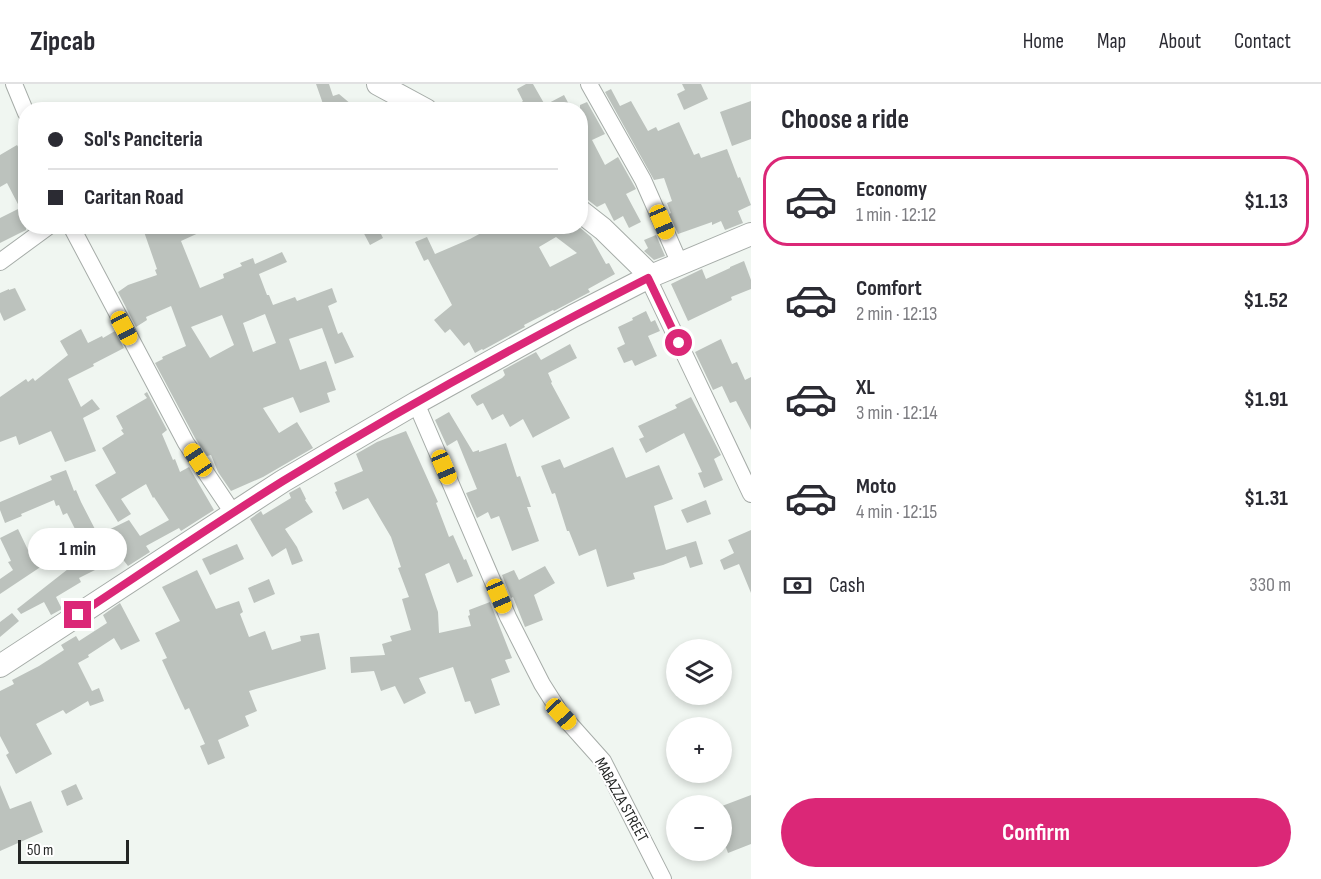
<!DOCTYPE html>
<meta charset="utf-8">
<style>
:root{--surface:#fff;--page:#f7f7f7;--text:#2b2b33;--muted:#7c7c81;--line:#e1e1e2;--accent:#db2777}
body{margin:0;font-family:"Sofia Sans Condensed",sans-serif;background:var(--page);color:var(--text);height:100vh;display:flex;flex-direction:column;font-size:22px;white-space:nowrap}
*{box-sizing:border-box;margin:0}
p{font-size:20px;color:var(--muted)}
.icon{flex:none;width:33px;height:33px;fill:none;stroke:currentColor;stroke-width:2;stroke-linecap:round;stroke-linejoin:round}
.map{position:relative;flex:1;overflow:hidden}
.side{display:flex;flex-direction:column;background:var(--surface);width:570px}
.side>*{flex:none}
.hud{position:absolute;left:18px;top:18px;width:570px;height:132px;border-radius:24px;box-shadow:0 3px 9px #0003;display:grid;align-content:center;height:132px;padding:0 30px;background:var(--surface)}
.tools{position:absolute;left:666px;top:555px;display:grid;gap:12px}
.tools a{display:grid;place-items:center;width:66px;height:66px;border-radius:50%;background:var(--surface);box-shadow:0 3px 9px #0003;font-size:30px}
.scale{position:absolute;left:18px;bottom:15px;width:111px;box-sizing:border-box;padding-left:6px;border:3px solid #242625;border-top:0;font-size:16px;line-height:21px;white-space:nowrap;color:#242625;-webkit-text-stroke:4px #fff;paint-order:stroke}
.end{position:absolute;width:27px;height:27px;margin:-14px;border:8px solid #db2777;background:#fff;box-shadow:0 0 0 3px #fff}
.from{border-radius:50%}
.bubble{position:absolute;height:42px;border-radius:21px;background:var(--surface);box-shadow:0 3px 9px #0003;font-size:20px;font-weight:700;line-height:42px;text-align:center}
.car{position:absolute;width:18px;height:36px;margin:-18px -9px;border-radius:8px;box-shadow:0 0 4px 2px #0007;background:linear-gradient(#f5c518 24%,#345 0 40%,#f5c518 0 76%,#345 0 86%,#f5c518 0)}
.hud b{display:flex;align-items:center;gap:21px;height:57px;font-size:22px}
.hud b+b{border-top:2px solid var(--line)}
.hud i{width:15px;height:15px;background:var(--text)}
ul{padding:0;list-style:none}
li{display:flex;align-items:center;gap:18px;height:90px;margin:0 12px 9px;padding:0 18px;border:3px solid transparent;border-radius:24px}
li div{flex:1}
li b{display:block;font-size:22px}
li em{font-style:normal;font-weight:700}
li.on{border-color:var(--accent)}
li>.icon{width:54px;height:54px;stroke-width:1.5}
h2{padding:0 30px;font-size:27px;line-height:72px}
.pay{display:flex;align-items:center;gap:15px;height:66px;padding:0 30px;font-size:22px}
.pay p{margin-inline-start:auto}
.button{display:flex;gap:12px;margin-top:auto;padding:12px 30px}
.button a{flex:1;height:69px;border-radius:36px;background:var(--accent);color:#fff;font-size:24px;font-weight:700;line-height:69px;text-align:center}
header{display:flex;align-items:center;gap:36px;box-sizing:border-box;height:84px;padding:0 30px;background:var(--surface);border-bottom:2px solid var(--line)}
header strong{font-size:28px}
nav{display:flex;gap:33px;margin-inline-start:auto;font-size:21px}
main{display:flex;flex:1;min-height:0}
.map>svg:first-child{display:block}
.building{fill:#bcc2bd;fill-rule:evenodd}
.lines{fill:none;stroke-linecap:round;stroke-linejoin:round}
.minor-casing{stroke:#a6aca8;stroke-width:18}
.secondary-casing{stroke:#a6aca8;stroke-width:24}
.minor{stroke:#fff;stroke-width:16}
.secondary{stroke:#fff;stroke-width:22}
.route{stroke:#db2777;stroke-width:8}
.labels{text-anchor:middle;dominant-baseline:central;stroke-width:4.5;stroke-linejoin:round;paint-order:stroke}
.street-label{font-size:16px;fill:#242625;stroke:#fff}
</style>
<header>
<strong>Zipcab</strong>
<nav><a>Home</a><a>Map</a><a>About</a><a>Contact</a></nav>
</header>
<main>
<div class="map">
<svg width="751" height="795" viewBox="0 0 751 795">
<rect width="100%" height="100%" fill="#f0f6f1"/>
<path class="building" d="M 316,0 L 329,0 L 333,12 L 339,10 L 358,26 L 324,26 L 322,17 Z
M 526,0 L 533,0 L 545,21 L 564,11 L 572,26 L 512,26 L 523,17 L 517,5 Z
M 682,0 L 701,0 L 708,15 L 684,26 L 677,10 L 685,6 Z
M 611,5 L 620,22 L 631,17 L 648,47 L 656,43 L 658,47 L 679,38 L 694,71 L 699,69 L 701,74 L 727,65 L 738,94 L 740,93 L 751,121 L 738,127 L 743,139 L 725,146 L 721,137 L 712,141 L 712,138 L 678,150 L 669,130 L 671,129 L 667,119 L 672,117 L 664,94 L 654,96 L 605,8 Z
M 751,17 L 751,55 L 732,62 L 720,28 Z
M 587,18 L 605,50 L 592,56 L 605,81 L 618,73 L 636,105 L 626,110 L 641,138 L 629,144 L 623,132 L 614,137 L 605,119 L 597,123 L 588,116 L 582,114 L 580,111 L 580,21 Z
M 17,61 L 26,76 L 26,146 L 0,159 L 0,134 L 20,124 L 7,99 L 0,103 L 0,71 Z
M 142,142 L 214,142 L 181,157 L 200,204 L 224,194 L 223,190 L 242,182 L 240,179 L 253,174 L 255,180 L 282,168 L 287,178 L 259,190 L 267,211 L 269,211 L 273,221 L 295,213 L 297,217 L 332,204 L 337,218 L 328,222 L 338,250 L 342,248 L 354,273 L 335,280 L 322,244 L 289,255 L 300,286 L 326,277 L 336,306 L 327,309 L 330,318 L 300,329 L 293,313 L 263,324 L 279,349 L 297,338 L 313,364 L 263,393 L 231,407 L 218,388 L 211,371 L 207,372 L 195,354 L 155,279 L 163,275 L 162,273 L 186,262 L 171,222 L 146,233 L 147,236 L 136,243 L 118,208 L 128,201 L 157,191 L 155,186 L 157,185 ZM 265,230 L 276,259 L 253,268 L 243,239 ZM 222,231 L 234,261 L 210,274 L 191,243 Z
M 360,142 L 377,142 L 383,154 L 370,161 Z
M 494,142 L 506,142 L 507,147 L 517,142 L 578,142 L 591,153 L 606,180 L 609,179 L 615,190 L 588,205 L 590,208 L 554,227 L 553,226 L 524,241 L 525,243 L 483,266 L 482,265 L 475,269 L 469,258 L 464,262 L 450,245 L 445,249 L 434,236 L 452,221 L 428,175 L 424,177 L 415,158 L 427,153 L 435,170 L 470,155 ZM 556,153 L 577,169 L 550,183 L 539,163 Z
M 656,151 L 665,172 L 654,176 L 644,167 L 648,164 L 644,156 Z
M 744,177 L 751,196 L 751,205 L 731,213 L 732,216 L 688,237 L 671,200 L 702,185 L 706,195 L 730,184 L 730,183 Z
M 15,204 L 26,226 L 4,237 L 0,228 L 0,209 L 9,205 L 9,206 Z
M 646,227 L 651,238 L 655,236 L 660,247 L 648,252 L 657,272 L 635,282 L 632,276 L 624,279 L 617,264 L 625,260 L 618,243 L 633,236 L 632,234 Z
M 81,245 L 88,259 L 102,252 L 103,254 L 115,247 L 124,264 L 93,280 L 94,282 L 68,295 L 81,323 L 92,315 L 100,325 L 83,334 L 96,367 L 65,378 L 51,347 L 19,361 L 16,352 L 0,358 L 0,313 L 26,295 L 28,298 L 33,294 L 35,297 L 68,271 L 60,257 Z
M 721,255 L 732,280 L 737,278 L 745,296 L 751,293 L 751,346 L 736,317 L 730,319 L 722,302 L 713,306 L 695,268 Z
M 570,260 L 577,274 L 548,289 L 552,298 L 551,299 L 570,334 L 534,353 L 533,354 L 523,335 L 510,343 L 503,330 L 492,336 L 483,319 L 477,322 L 471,313 L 471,311 L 502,294 L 505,291 L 503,286 L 536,268 L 541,276 Z
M 147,308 L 167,346 L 162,350 L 173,376 L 175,375 L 180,388 L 189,383 L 214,426 L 181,447 L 179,444 L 146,462 L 150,468 L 128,482 L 121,473 L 79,494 L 81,498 L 56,513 L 62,525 L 51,531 L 44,518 L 21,530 L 17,525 L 77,478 L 66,462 L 80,455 L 67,429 L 63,431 L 59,421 L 56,422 L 54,416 L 21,430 L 22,432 L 5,439 L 0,426 L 0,418 L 52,396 L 50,392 L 66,386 L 74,407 L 76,406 L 81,418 L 98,451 L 129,436 L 140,452 L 169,436 L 154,413 L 153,414 L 146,400 L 121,415 L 131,430 L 118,438 L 95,401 L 116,389 L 102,364 L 124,350 L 121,346 L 123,345 L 116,332 L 147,314 L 144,310 Z
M 691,313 L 721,371 L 714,375 L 723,396 L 704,404 L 698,389 L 702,388 L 684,349 L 646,369 L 639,355 L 644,353 L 638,342 L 677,324 L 675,321 Z
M 449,328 L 473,368 L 479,366 L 479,368 L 506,359 L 517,393 L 520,392 L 531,423 L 527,423 L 539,457 L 512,467 L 499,432 L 491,435 L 488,428 L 477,434 L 466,409 L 477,405 L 457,356 L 447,362 L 435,336 Z
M 406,347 L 438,418 L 436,419 L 449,453 L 453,451 L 464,476 L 466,475 L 473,492 L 457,499 L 449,479 L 425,490 L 438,528 L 439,549 L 471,542 L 468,532 L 470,531 L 469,526 L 490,518 L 512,574 L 505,576 L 510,588 L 491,595 L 500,621 L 475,630 L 470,617 L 465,618 L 453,583 L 419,594 L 426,609 L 404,620 L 395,602 L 381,607 L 374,587 L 351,589 L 350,573 L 385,571 L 382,560 L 392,557 L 390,552 L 411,546 L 402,515 L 409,513 L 398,484 L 401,483 L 391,453 L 368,414 L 343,426 L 335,408 L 337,407 L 334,399 L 363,387 L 356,370 L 377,358 Z
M 613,363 L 626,394 L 659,381 L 673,415 L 654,422 L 666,466 L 696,457 L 703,480 L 690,484 L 686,472 L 663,481 L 633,489 L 635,495 L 607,503 L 596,465 L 579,472 L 569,447 L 567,447 L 555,409 L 552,410 L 541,382 L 560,375 L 564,384 Z
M 300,403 L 306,415 L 305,416 L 313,428 L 285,445 L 297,463 L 303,477 L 292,481 L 286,464 L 272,473 L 250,435 L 261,427 L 263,431 L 291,414 L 289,409 Z
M 706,416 L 711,430 L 687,439 L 681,426 Z
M 18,445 L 28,466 L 34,462 L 45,480 L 0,510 L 0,495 L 13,486 L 8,478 L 11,477 L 0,454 Z
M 751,446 L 751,509 L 739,480 L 724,486 L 720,476 L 734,469 L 728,456 Z
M 237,460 L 244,475 L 210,491 L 202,475 Z
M 545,482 L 555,499 L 534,511 L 543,536 L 525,543 L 513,513 L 511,514 L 502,491 L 514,486 L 519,496 Z
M 197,486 L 216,525 L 239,517 L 243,528 L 240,530 L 249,553 L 265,547 L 272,566 L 301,557 L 300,552 L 319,549 L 326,585 L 249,607 L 257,627 L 245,632 L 249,642 L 218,656 L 225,674 L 208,681 L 200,662 L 205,660 L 189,624 L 185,626 L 162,576 L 167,574 L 155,549 L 180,537 L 162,503 Z
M 269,495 L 275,510 L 254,519 L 248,504 Z
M 120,519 L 140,557 L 121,566 L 114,554 L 88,571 L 89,573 L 78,579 L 92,607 L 99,604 L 104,617 L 90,622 L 88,617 L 66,630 L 63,626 L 36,640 L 52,670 L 16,690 L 6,671 L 9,669 L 0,652 L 0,607 L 14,600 L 12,596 L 39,582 L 64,566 L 61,561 L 76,552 L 79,557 L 107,539 L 103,531 Z
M 12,529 L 19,537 L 0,553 L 0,538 Z
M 76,700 L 83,715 L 67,722 L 61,707 Z
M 0,701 L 10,725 L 31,717 L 43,748 L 0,767 Z
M 751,711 L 751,760 L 728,769 L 722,753 L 722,722 Z"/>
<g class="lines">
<g class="minor-casing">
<path id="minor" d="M 14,0 L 26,29
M 589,0 L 643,96 L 680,180
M 71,142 L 186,359 L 233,429
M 0,178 L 49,142
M 648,194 L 751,410
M 416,319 L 508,533 L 542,600 L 561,630 L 603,677 L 663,795"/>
</g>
<g class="secondary-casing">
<path id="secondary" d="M 378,0 L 426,26
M 580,127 L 603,145 L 651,192
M 0,582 L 283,397 L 416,319 L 573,232 L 651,192 L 751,150"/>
</g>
<use href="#minor" class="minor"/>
<use href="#secondary" class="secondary"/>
</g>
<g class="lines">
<path class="route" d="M 78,531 C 146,486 214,440 283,397 C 402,324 524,257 648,194 L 679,259"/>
</g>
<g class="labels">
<g class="street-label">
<text transform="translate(621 716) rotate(61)">MABAZZA STREET</text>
</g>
</g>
</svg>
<div class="tools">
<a><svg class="icon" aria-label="layers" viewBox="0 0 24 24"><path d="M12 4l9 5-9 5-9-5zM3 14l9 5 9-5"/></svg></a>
<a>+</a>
<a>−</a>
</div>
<div class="scale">50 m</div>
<i class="end from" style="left:679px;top:259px"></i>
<i class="end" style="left:78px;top:531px"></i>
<div class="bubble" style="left:28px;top:444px;width:99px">1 min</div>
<i class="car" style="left:662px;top:138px;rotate:157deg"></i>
<i class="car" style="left:124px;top:244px;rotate:152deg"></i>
<i class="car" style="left:198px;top:376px;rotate:326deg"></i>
<i class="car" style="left:444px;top:383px;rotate:157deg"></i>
<i class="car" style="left:499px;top:512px;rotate:157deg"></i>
<i class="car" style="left:561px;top:630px;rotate:137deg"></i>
<div class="hud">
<b><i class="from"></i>Sol's Panciteria</b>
<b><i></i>Caritan Road</b>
</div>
</div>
<section class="side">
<h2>Choose a ride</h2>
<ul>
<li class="on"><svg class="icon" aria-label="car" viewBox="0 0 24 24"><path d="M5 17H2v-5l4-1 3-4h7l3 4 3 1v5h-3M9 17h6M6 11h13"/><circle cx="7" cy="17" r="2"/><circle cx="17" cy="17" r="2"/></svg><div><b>Economy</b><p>1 min · 12:12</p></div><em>$1.13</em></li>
<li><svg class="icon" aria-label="car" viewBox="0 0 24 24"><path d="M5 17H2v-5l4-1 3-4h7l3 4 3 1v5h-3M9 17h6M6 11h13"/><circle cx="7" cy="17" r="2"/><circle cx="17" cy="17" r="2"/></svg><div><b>Comfort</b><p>2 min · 12:13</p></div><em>$1.52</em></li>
<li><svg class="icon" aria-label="car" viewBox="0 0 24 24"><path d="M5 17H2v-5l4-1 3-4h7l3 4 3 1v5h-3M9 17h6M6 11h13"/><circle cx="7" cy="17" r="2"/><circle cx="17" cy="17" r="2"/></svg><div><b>XL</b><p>3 min · 12:14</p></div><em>$1.91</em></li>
<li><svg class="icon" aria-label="car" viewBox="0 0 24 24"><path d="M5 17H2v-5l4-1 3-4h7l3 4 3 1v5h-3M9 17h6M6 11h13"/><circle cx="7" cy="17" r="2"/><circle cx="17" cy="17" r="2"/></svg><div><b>Moto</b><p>4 min · 12:15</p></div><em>$1.31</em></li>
</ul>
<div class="pay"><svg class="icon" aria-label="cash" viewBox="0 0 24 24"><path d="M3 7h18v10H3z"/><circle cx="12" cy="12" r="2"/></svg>Cash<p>330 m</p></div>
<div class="button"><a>Confirm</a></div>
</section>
</main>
